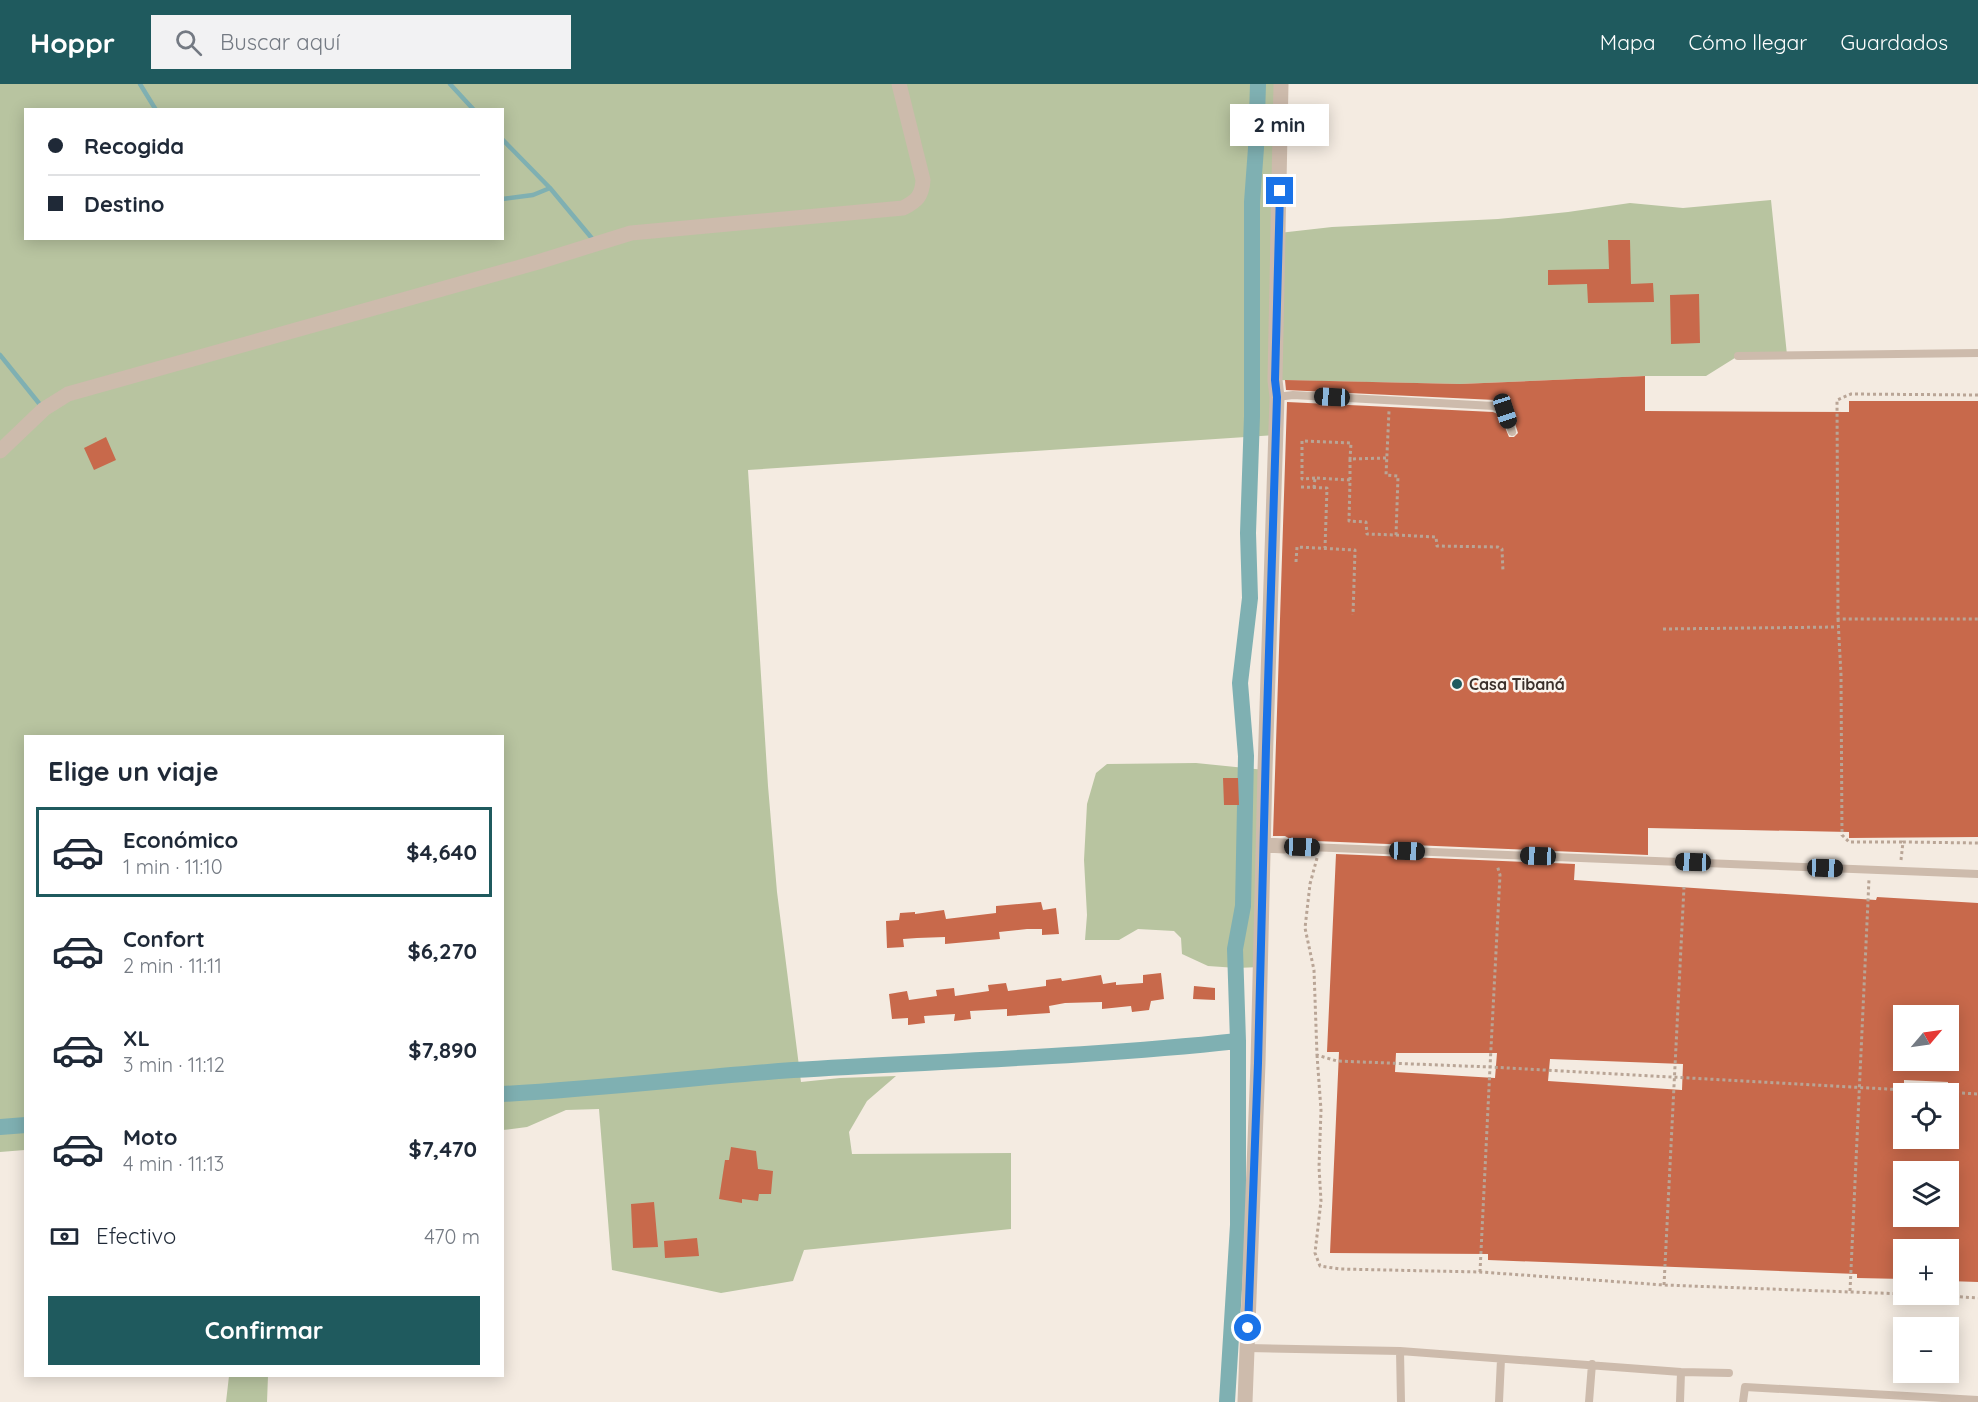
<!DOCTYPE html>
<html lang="es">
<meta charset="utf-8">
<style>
:root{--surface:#fff;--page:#f2f2f3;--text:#1f2937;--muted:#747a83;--line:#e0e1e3;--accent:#1f5a5e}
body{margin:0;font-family:Quicksand,sans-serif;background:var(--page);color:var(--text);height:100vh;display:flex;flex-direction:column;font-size:22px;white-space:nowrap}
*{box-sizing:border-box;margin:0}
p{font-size:20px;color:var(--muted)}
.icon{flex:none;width:33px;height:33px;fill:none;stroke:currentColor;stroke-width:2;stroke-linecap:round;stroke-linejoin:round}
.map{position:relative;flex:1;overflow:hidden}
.panel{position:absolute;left:24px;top:651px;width:480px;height:642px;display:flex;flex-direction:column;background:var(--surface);border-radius:0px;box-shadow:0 3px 15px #0003}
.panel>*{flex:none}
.banner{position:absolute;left:24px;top:24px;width:480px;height:132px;border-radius:0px;box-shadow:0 3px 15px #0003;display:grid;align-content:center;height:132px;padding:0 24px;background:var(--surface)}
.needle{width:39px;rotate:61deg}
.tools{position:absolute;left:1893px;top:921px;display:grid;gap:12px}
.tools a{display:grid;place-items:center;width:66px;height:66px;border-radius:0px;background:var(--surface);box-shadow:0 3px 15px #0003;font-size:30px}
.end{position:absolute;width:27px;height:27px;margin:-14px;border:8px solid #1a73e8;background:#fff;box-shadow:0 0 0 3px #fff}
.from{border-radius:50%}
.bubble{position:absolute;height:42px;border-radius:0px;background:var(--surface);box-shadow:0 3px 15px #0003;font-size:20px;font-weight:700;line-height:42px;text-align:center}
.car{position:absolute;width:18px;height:36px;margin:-18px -9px;border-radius:8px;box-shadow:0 0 4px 2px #0007;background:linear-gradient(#222 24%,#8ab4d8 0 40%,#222 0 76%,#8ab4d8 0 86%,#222 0)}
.banner b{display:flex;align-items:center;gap:21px;height:57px;font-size:22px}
.banner b+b{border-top:2px solid var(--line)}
.banner i{width:15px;height:15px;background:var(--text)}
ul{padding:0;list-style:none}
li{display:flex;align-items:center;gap:18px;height:90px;margin:0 12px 9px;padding:0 12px;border:3px solid transparent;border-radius:0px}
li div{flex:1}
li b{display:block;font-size:22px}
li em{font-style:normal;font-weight:700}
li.selected{border-color:var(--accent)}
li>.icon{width:54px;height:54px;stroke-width:1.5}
h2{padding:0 24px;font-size:27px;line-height:72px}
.pay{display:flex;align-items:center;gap:15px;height:66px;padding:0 24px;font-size:22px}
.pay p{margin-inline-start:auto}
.action{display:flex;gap:12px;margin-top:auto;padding:12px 24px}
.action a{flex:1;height:69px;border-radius:0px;background:var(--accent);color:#fff;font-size:24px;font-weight:700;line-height:69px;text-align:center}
header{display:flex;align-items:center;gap:36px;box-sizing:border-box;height:84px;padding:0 30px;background:var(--accent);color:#fff}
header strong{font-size:28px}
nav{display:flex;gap:33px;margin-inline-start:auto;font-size:21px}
.search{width:420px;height:54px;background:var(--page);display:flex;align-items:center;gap:15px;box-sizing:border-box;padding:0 21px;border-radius:0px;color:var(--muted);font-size:22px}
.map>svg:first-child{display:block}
.green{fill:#b8c4a0;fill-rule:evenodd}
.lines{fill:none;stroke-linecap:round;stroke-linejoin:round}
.stream{stroke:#7fb0b2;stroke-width:4.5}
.canal{stroke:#7fb0b2;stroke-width:16}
.building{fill:#c8694b;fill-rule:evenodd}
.path{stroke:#b9a596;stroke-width:3;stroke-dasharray:3 3;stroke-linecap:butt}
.lane{stroke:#cdbbac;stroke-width:8}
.street{stroke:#cdbbac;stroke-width:15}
.route{stroke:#1a73e8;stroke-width:8}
.poi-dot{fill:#1f5a5e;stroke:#fbf5ee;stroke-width:2}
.labels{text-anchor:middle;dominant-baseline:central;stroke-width:5;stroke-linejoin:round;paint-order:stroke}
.poi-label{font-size:16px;font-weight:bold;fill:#3b302b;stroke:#fbf5ee;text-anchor:start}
</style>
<header>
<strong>Hoppr</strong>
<div class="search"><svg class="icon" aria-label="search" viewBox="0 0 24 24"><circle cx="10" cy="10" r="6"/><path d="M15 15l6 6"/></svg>Buscar aquí</div>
<nav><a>Mapa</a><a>Cómo llegar</a><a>Guardados</a></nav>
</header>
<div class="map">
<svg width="1978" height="1318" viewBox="0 0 1978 1318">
<rect width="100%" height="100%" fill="#f4ebe1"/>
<path class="green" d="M 0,0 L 1281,0 L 1279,149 L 1332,143 L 1498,135 L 1568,128 L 1630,119 L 1683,124 L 1771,116 L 1787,271 L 1738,272 L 1706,292 L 1645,292 L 1460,300 L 1276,296 L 1275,351 L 748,386 L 768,702 L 777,808 L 801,998 L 840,994 L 896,992 L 867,1017 L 849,1048 L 852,1070 L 1011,1069 L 1011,1145 L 804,1166 L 793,1197 L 721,1209 L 612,1186 L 599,1025 L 566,1026 L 527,1043 L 503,1046 L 502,652 L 26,652 L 25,1066 L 0,1068 ZM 26,26 L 502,26 L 502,154 L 26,154 Z
M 1196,679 L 1265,686 L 1260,883 L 1237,884 L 1208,882 L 1182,870 L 1181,854 L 1174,847 L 1138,845 L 1119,856 L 1085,856 L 1087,831 L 1084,776 L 1087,720 L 1096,689 L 1107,680 Z
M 229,1292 L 268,1292 L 267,1318 L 226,1318 Z"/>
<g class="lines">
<path class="stream" d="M 140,0 L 156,26
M 450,0 L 474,26
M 502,55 L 550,104 L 595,158
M 502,115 L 533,111 L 550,104
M 0,271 L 42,323"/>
<path class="canal" d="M 502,1010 C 599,1005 696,993 793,986 C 941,977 1090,973 1238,957
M 0,1043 L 26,1041
M 1227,1318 L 1238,1141 L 1238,957 L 1235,865 L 1243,822 L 1246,672 L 1240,599 L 1250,514 L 1248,449 L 1252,332 L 1252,118 L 1256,64 L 1258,0"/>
</g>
<path class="building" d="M 1608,156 L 1630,156 L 1631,200 L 1653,199 L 1654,218 L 1588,219 L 1587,200 L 1548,201 L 1548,186 L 1609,185 Z
M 1699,210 L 1700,259 L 1671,260 L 1670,211 Z
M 1645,292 L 1645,327 L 1849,328 L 1849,317 L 1978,317 L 1978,753 L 1849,754 L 1849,748 L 1648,744 L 1648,771 L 1292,756 L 1285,752 L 1273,752 L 1287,318 L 1493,328 L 1500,331 L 1509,353 L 1514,353 L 1518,349 L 1510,323 L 1495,316 L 1286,306 L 1285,296 L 1460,300 Z
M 106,353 L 116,376 L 94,386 L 84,364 Z
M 1223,694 L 1238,694 L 1239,721 L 1224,721 Z
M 1336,770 L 1575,780 L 1574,796 L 1876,816 L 1877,813 L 1978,819 L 1978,1198 L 1948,1197 L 1948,1166 L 1904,1166 L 1904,1195 L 1857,1194 L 1857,1190 L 1488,1176 L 1488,1170 L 1330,1169 L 1339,968 L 1327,968 ZM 1904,932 L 1948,932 L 1948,976 L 1904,976 ZM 1396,969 L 1497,969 L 1495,994 L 1395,988 ZM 1550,975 L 1683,980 L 1682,1006 L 1548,997 ZM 1904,996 L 1948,998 L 1948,1054 L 1904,1054 ZM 1904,1088 L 1948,1088 L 1948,1132 L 1904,1132 Z
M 1041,818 L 1043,826 L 1056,824 L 1059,850 L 1042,851 L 1042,845 L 1027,845 L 999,848 L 1000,855 L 945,860 L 945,853 L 917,854 L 903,855 L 904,863 L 887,864 L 886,837 L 899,836 L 900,829 L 915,828 L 915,830 L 944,826 L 946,835 L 996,829 L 996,822 Z
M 1161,889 L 1164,915 L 1151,917 L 1149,926 L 1132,928 L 1131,922 L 1102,925 L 1102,918 L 1065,919 L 1049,922 L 1050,929 L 1007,932 L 1007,925 L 970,927 L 971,935 L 954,937 L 955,930 L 924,932 L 925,939 L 908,941 L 908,934 L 892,935 L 889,910 L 907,907 L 909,916 L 937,912 L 936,906 L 954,904 L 955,912 L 989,907 L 988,901 L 1006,899 L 1008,907 L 1046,902 L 1046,896 L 1061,894 L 1062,897 L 1101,891 L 1103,900 L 1116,898 L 1116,901 L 1143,899 L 1143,891 Z
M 1194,902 L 1215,904 L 1215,916 L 1193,915 Z
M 731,1063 L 756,1067 L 758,1085 L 773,1087 L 771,1110 L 759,1110 L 758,1117 L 742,1115 L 742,1119 L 719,1115 L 725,1076 L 729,1076 Z
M 654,1118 L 658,1163 L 633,1164 L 631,1120 Z
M 697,1154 L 699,1172 L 665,1174 L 664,1157 Z"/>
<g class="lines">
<path class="path" d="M 1978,311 L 1851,310 L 1837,316 L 1838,535 L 1978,535
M 1315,394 L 1302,395 L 1302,357 L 1351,359 L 1350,375
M 1350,396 L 1350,375 L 1387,374
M 1301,403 L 1327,404 L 1325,464
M 1314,404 L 1315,394 L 1350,396 L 1349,437 L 1366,438 L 1367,450 L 1396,451 L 1398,392 L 1386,391 L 1389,327
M 1396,451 L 1436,453 L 1437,462 L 1498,463 L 1502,465 L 1503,488
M 1296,478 L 1297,463 L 1355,466 L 1353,531
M 1838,535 L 1841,591 L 1842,751 L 1849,758 L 1903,758
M 1663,545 L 1838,543
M 1317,774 L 1310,800 L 1305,844 L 1314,886 L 1317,971 L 1337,977 L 1490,983 L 1500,791 L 1497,781
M 1901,776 L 1903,758 L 1978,759
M 1317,971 L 1321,1026 L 1319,1083 L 1321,1117 L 1315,1169 L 1320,1182 L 1340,1185 L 1480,1188 L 1664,1201 L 1904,1210
M 1480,1188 L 1490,983 L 1978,1010
M 1664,1201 L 1684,803
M 1850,1207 L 1869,795
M 1918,1210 L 1978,1214"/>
<path class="lane" d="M 1738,272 L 1978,269
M 1277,313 L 1293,311 L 1494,322 L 1505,327 L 1512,348
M 1284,762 L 1978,790
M 1248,1264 L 1400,1267 L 1681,1288 L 1729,1289
M 1400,1267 L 1401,1318
M 1499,1318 L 1501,1275
M 1589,1318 L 1592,1280
M 1680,1318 L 1681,1288
M 1743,1318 L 1745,1303 L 1978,1316"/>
<path class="street" d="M 0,367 L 44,325 L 68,310 L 538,178 L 631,149 L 903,124 C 917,117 922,112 923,96 L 899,0
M 1264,761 L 1284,762
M 1245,1318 L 1258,979 L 1265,686 L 1277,313 L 1275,296 L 1281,0"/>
</g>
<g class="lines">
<path class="route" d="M 1248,1244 L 1258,979 L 1266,663 L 1277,313 L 1275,296 L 1280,107"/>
</g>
<circle class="poi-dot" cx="1457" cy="600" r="6"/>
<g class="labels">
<g class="poi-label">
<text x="1469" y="600">Casa Tibaná</text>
</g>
</g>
</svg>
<div class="tools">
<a><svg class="needle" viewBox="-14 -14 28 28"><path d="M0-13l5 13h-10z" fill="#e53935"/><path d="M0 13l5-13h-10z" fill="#747a83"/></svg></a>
<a><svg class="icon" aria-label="locate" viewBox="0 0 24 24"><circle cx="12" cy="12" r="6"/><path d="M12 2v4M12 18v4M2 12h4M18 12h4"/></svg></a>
<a><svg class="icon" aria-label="layers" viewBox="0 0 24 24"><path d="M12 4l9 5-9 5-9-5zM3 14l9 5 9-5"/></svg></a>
<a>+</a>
<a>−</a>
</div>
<i class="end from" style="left:1248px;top:1244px"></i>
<i class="end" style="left:1280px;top:107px"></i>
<div class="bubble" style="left:1230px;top:20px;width:99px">2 min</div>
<i class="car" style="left:1332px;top:313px;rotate:273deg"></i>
<i class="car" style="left:1505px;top:327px;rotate:162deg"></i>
<i class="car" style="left:1302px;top:763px;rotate:92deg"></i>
<i class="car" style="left:1407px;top:767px;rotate:92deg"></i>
<i class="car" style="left:1538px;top:772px;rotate:272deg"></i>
<i class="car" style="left:1693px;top:778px;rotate:272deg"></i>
<i class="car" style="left:1825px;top:784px;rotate:92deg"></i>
<div class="banner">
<b><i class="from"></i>Recogida</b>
<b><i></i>Destino</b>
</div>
<section class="panel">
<h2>Elige un viaje</h2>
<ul>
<li class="selected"><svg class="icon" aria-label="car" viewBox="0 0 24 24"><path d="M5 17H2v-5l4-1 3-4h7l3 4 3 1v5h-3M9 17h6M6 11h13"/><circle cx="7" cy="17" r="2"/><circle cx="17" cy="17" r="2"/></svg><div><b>Económico</b><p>1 min · 11:10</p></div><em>$4,640</em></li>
<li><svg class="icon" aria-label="car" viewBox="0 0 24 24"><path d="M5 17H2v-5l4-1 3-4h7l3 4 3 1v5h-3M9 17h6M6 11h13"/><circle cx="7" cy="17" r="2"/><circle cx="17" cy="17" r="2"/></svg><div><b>Confort</b><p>2 min · 11:11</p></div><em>$6,270</em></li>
<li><svg class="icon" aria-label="car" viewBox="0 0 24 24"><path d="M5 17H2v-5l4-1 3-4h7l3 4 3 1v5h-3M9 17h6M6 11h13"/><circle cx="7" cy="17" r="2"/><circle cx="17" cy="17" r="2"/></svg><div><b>XL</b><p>3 min · 11:12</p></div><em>$7,890</em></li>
<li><svg class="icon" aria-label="car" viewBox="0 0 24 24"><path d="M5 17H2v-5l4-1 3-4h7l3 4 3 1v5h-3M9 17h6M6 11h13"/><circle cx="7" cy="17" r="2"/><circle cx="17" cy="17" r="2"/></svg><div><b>Moto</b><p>4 min · 11:13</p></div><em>$7,470</em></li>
</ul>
<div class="pay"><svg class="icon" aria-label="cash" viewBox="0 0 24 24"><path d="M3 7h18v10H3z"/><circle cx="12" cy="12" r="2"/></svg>Efectivo<p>470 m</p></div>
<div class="action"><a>Confirmar</a></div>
</section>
</div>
